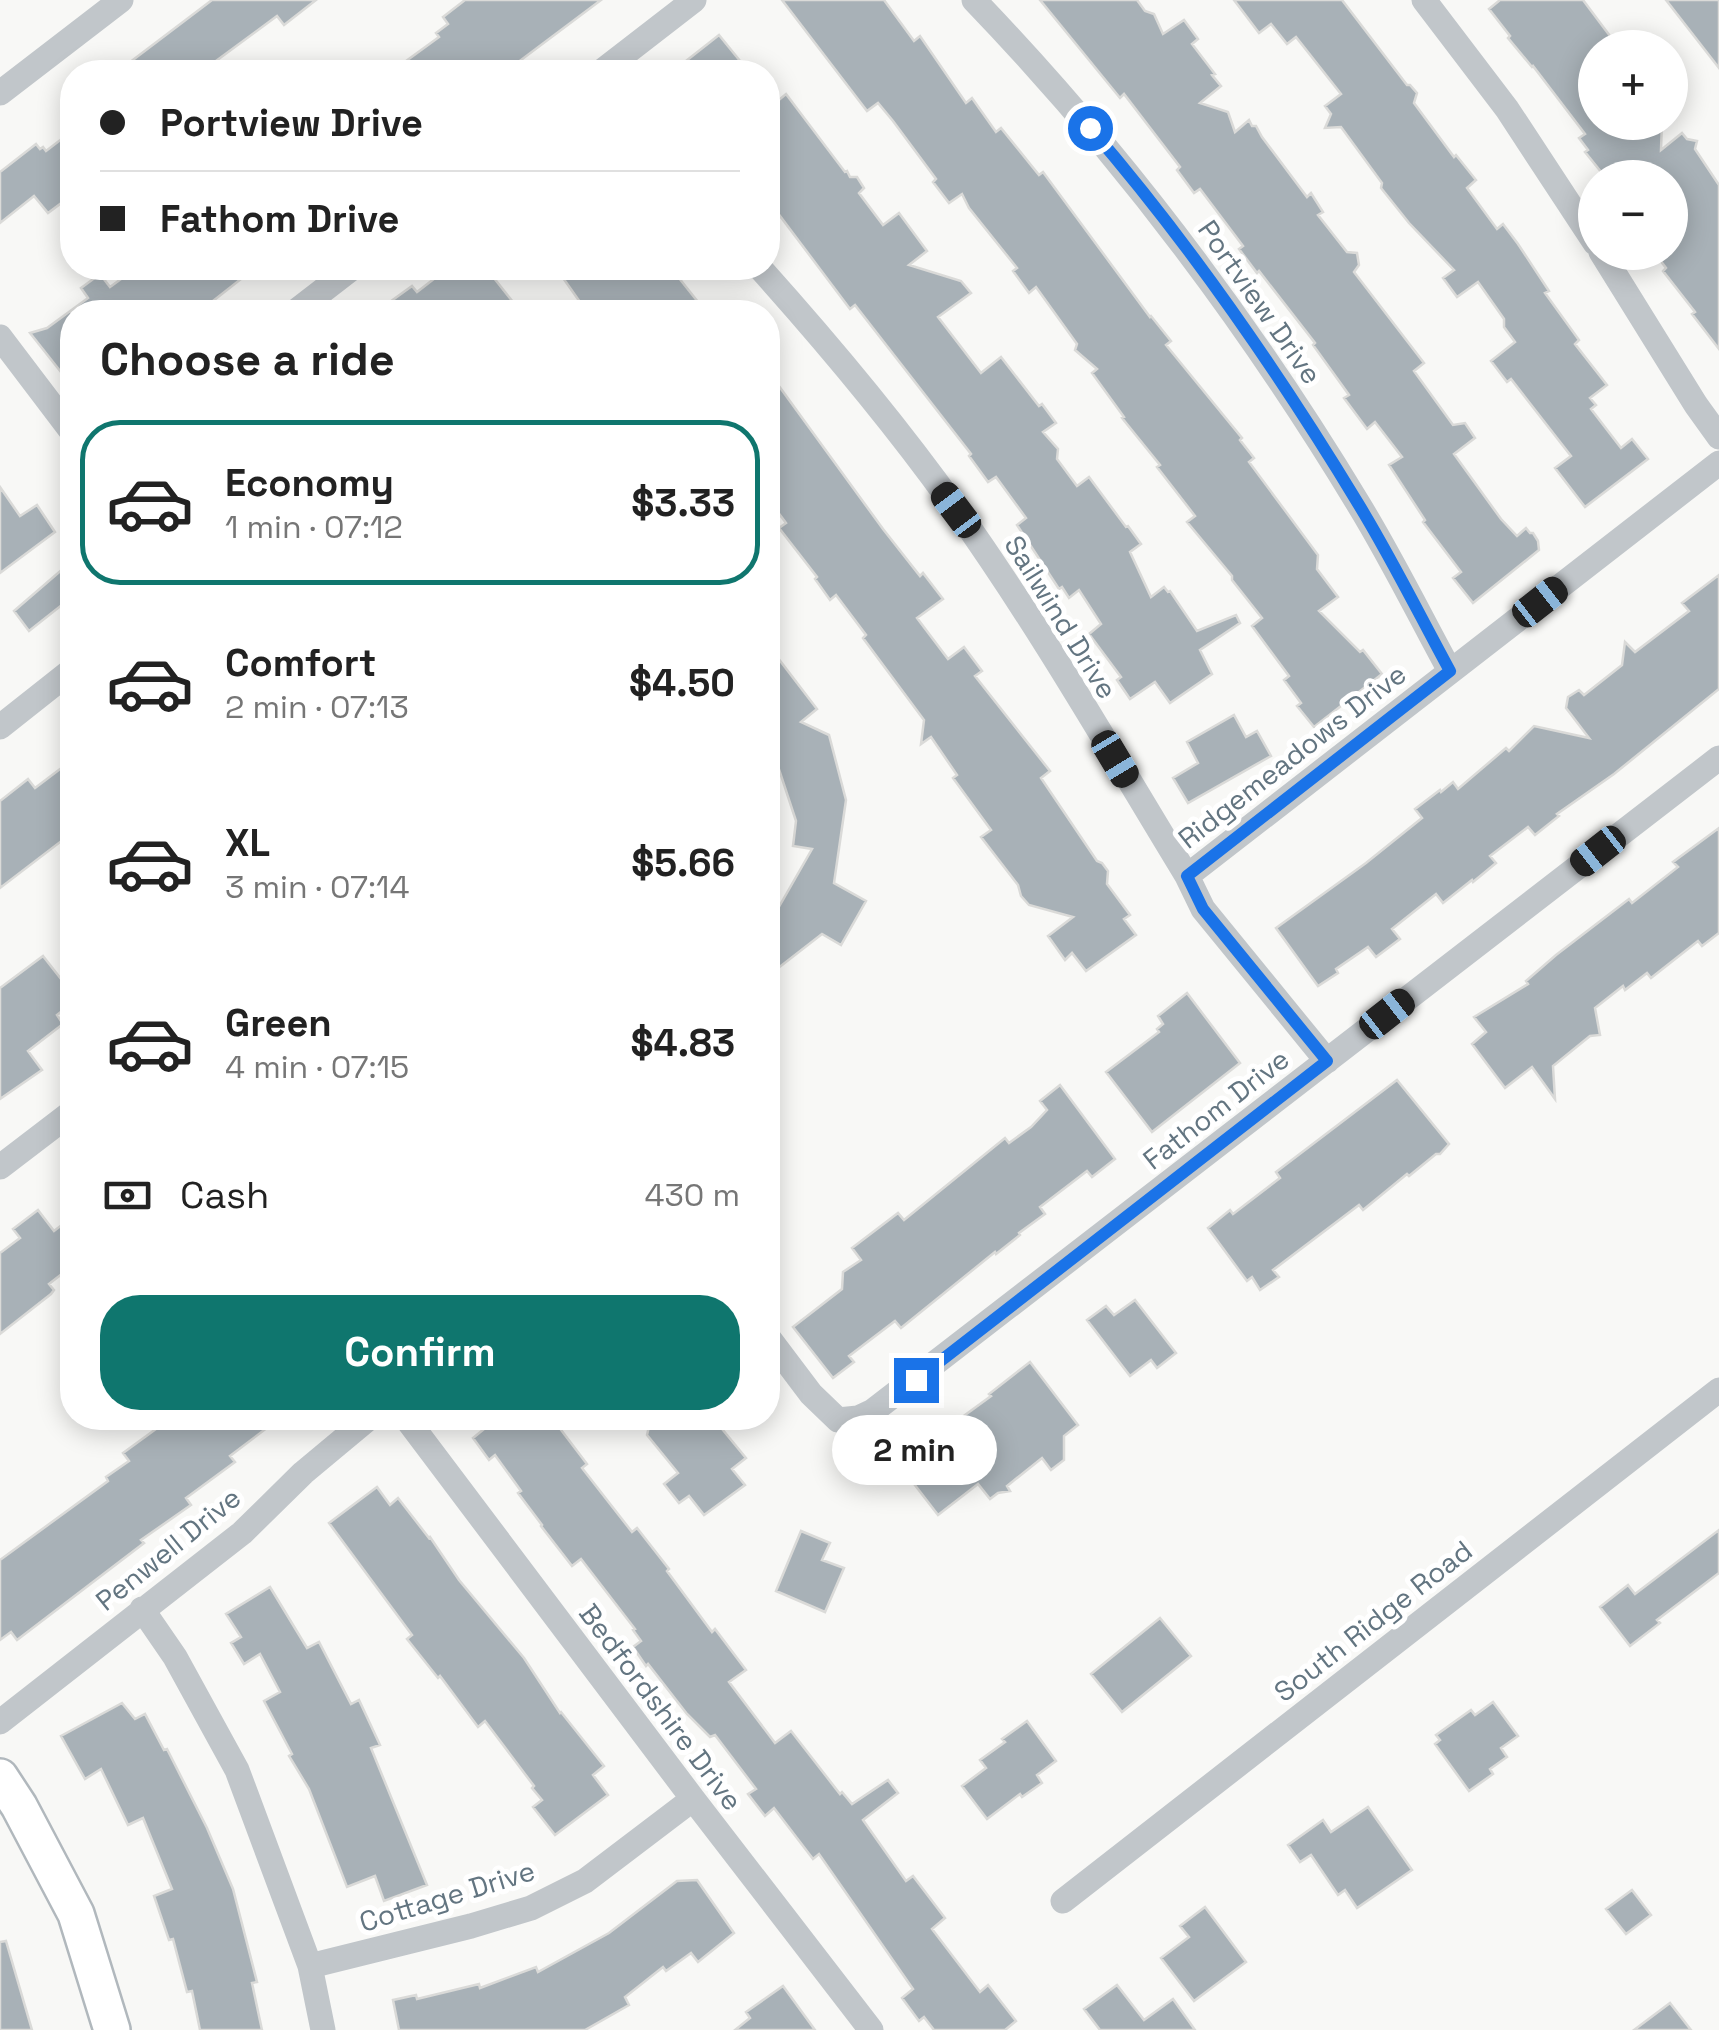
<!DOCTYPE html>
<meta charset="utf-8">
<style>
:root{--surface:#fff;--page:#f2f2f2;--text:#222;--muted:#767676;--line:#e0e0e0;--accent:#0f766e}
body{margin:0;font-family:"Space Grotesk",sans-serif;background:var(--page);color:var(--text);height:100vh;display:flex;flex-direction:column;font-size:38px;white-space:nowrap}
*{box-sizing:border-box;margin:0}
p{font-size:32px;color:var(--muted)}
.icon{flex:none;width:55px;height:55px;fill:none;stroke:currentColor;stroke-width:2;stroke-linecap:round;stroke-linejoin:round}
.map{position:relative;flex:1;overflow:hidden}
.drawer{position:absolute;left:60px;top:300px;width:720px;height:1130px;display:flex;flex-direction:column;background:var(--surface);border-radius:40px;box-shadow:0 5px 25px #0003}
.drawer>*{flex:none}
.guide{position:absolute;left:60px;top:60px;width:720px;height:220px;border-radius:40px;box-shadow:0 5px 25px #0003;display:grid;align-content:center;height:220px;padding:0 40px;background:var(--surface)}
.tools{position:absolute;left:1578px;top:30px;display:grid;gap:20px}
.tools a{display:grid;place-items:center;width:110px;height:110px;border-radius:50%;background:var(--surface);box-shadow:0 5px 25px #0003;font-size:50px}
.end{position:absolute;width:45px;height:45px;margin:-22px;border:12px solid #1a73e8;background:#fff;box-shadow:0 0 0 5px #fff}
.from{border-radius:50%}
.bubble{position:absolute;height:70px;border-radius:35px;background:var(--surface);box-shadow:0 5px 25px #0003;font-size:32px;font-weight:600;line-height:70px;text-align:center}
.car{position:absolute;width:30px;height:60px;margin:-30px -15px;border-radius:12px;box-shadow:0 0 8px 2px #0007;background:linear-gradient(#222 24%,#8ab4d8 0 40%,#222 0 76%,#8ab4d8 0 86%,#222 0)}
.guide b{display:flex;align-items:center;gap:35px;height:95px;font-size:38px}
.guide b+b{border-top:2px solid var(--line)}
.guide i{width:25px;height:25px;background:var(--text)}
ul{padding:0;list-style:none}
li{display:flex;align-items:center;gap:30px;height:165px;margin:0 20px 15px;padding:0 20px;border:5px solid transparent;border-radius:40px}
li div{flex:1}
li b{display:block;font-size:38px}
li em{font-style:normal;font-weight:600}
li.active{border-color:var(--accent)}
li>.icon{width:90px;height:90px;stroke-width:1.5}
h2{padding:0 40px;font-size:45px;line-height:120px}
.pay{display:flex;align-items:center;gap:25px;height:110px;padding:0 40px;font-size:38px}
.pay p{margin-inline-start:auto}
.button{display:flex;gap:20px;margin-top:auto;padding:20px 40px}
.button a{flex:1;height:115px;border-radius:40px;background:var(--accent);color:#fff;font-size:40px;font-weight:600;line-height:115px;text-align:center}
.map>svg:first-child{display:block}
.building{fill:#a8b1b7;stroke:#dadad8;stroke-width:2.5}
.lines{fill:none;stroke-linecap:round;stroke-linejoin:round}
.secondary-casing{stroke:#b1b8bd;stroke-width:40}
.street{stroke:#c1c6ca;stroke-width:25}
.secondary{stroke:#fff;stroke-width:35}
.route{stroke:#1a73e8;stroke-width:12}
.labels{text-anchor:middle;dominant-baseline:central;stroke-width:10;stroke-linejoin:round;paint-order:stroke}
.street-label{font-size:28px;fill:#637581;stroke:#fff}
</style>
<div class="map">
<svg width="1719" height="2030" viewBox="0 0 1719 2030">
<rect width="100%" height="100%" fill="#f8f8f6"/>
<path class="building" d="M 212,0 L 316,0 L 284,25 L 277,16 L 201,72 L 117,72 Z
M 465,0 L 601,0 L 505,72 L 391,72 L 439,37 L 436,33 L 448,24 L 443,17 Z
M 782,0 L 884,0 L 914,41 L 920,36 L 966,103 L 972,98 L 996,132 L 1001,128 L 1039,175 L 1043,172 L 1150,317 L 1151,316 L 1171,341 L 1166,345 L 1242,438 L 1240,440 L 1254,458 L 1249,462 L 1318,555 L 1317,569 L 1338,597 L 1319,611 L 1360,652 L 1363,650 L 1382,674 L 1314,727 L 1297,706 L 1301,703 L 1284,680 L 1289,676 L 1252,626 L 1262,618 L 1232,580 L 1232,576 L 1187,522 L 1195,516 L 1157,467 L 1160,465 L 1122,418 L 1124,417 L 1092,373 L 1097,369 L 1075,350 L 1077,344 L 1036,287 L 1029,293 L 1013,271 L 1017,268 L 969,208 L 962,194 L 949,203 L 933,182 L 936,179 L 893,121 L 878,103 L 867,111 Z
M 1040,0 L 1137,0 L 1145,11 L 1154,14 L 1163,34 L 1184,20 L 1198,39 L 1192,44 L 1215,74 L 1212,75 L 1221,86 L 1200,103 L 1228,112 L 1235,132 L 1249,120 L 1252,126 L 1256,126 L 1262,137 L 1307,197 L 1311,193 L 1323,212 L 1318,215 L 1347,252 L 1357,253 L 1359,265 L 1354,272 L 1424,363 L 1414,371 L 1453,425 L 1465,423 L 1475,438 L 1454,454 L 1501,519 L 1517,536 L 1526,528 L 1530,533 L 1533,533 L 1538,541 L 1539,550 L 1473,603 L 1453,578 L 1461,572 L 1423,522 L 1425,520 L 1389,465 L 1402,457 L 1375,422 L 1367,429 L 1344,398 L 1349,395 L 1313,345 L 1315,343 L 1259,271 L 1257,273 L 1239,249 L 1243,246 L 1200,189 L 1194,193 L 1177,170 L 1180,167 L 1124,94 L 1120,98 Z
M 1234,0 L 1342,0 L 1407,85 L 1410,85 L 1417,93 L 1414,103 L 1454,157 L 1456,155 L 1476,180 L 1467,188 L 1497,229 L 1503,224 L 1518,244 L 1549,291 L 1545,293 L 1579,340 L 1575,344 L 1607,385 L 1590,398 L 1596,405 L 1591,409 L 1621,448 L 1632,439 L 1648,459 L 1585,507 L 1555,468 L 1571,456 L 1511,379 L 1507,382 L 1491,361 L 1515,342 L 1504,327 L 1504,319 L 1478,282 L 1457,297 L 1443,278 L 1454,270 L 1409,223 L 1381,188 L 1382,183 L 1341,127 L 1325,128 L 1331,114 L 1325,106 L 1341,94 L 1296,37 L 1287,44 L 1271,24 L 1259,33 Z
M 1500,0 L 1583,0 L 1619,48 L 1595,48 L 1595,122 L 1662,122 L 1661,150 L 1682,133 L 1687,139 L 1697,141 L 1695,149 L 1719,185 L 1719,349 L 1692,314 L 1695,312 L 1663,271 L 1666,268 L 1657,256 L 1661,252 L 1670,252 L 1670,178 L 1606,178 L 1585,152 L 1588,150 L 1579,138 L 1585,134 L 1533,66 L 1532,67 L 1508,38 L 1510,36 L 1489,9 Z
M 1666,0 L 1719,0 L 1719,68 Z
M 719,35 L 749,72 L 672,72 Z
M 786,94 L 845,172 L 847,171 L 850,177 L 857,177 L 864,188 L 859,193 L 883,225 L 899,213 L 927,251 L 909,265 L 961,281 L 971,293 L 938,317 L 981,373 L 1001,357 L 1039,406 L 1042,404 L 1056,423 L 1043,432 L 1058,449 L 1057,459 L 1077,486 L 1089,477 L 1126,527 L 1128,526 L 1141,544 L 1130,552 L 1151,597 L 1164,587 L 1168,592 L 1170,591 L 1197,631 L 1236,615 L 1240,623 L 1200,650 L 1212,674 L 1170,703 L 1155,682 L 1130,699 L 1117,680 L 1121,677 L 1089,634 L 1101,624 L 1079,590 L 1069,598 L 1062,587 L 1059,589 L 1017,525 L 1026,518 L 996,477 L 988,482 L 969,456 L 971,454 L 855,305 L 850,309 L 768,200 L 768,109 Z
M 72,131 L 72,195 L 48,213 L 34,196 L 0,223 L 0,172 L 36,144 L 40,149 L 43,147 L 46,151 Z
M 136,268 L 255,268 L 199,312 L 72,312 L 72,386 L 30,333 L 47,328 L 88,298 L 81,288 L 100,274 L 110,287 Z
M 448,268 L 486,268 L 521,312 L 376,312 L 412,286 L 417,292 Z
M 556,268 L 671,268 L 706,312 L 587,312 Z
M 768,371 L 883,529 L 920,576 L 923,573 L 943,599 L 917,618 L 948,659 L 964,647 L 982,671 L 975,676 L 1050,771 L 1041,778 L 1097,861 L 1102,863 L 1108,871 L 1107,884 L 1130,915 L 1124,919 L 1136,935 L 1086,971 L 1072,953 L 1065,960 L 1048,936 L 1073,917 L 1029,905 L 1021,896 L 1018,885 L 981,837 L 991,830 L 953,778 L 957,775 L 931,737 L 921,744 L 924,720 L 863,638 L 866,635 L 836,595 L 830,600 L 815,579 L 817,577 L 779,528 L 786,523 L 768,499 Z
M 0,487 L 20,516 L 37,505 L 55,532 L 0,573 Z
M 72,561 L 72,597 L 29,631 L 14,611 Z
M 1719,575 L 1719,689 L 1614,774 L 1557,814 L 1559,816 L 1535,835 L 1528,827 L 1490,856 L 1496,863 L 1473,882 L 1472,880 L 1443,903 L 1436,894 L 1392,929 L 1400,939 L 1376,957 L 1368,947 L 1336,969 L 1338,973 L 1318,986 L 1276,928 L 1366,863 L 1422,818 L 1415,809 L 1440,790 L 1441,792 L 1453,782 L 1458,789 L 1506,748 L 1509,751 L 1534,726 L 1589,738 L 1566,708 L 1568,697 L 1579,690 L 1584,695 L 1622,665 L 1625,642 L 1635,652 L 1689,611 L 1682,603 Z
M 768,645 L 817,709 L 801,722 L 829,735 L 846,800 L 834,883 L 866,901 L 841,945 L 822,934 L 768,976 L 768,926 L 812,849 L 793,846 L 796,821 L 768,736 Z
M 1234,715 L 1246,737 L 1257,731 L 1271,756 L 1188,803 L 1173,778 L 1198,763 L 1187,742 Z
M 72,760 L 72,833 L 0,888 L 0,801 L 28,779 L 35,788 Z
M 1719,828 L 1719,933 L 1702,946 L 1698,941 L 1651,978 L 1647,973 L 1625,990 L 1623,986 L 1595,1008 L 1600,1035 L 1590,1036 L 1553,1066 L 1555,1099 L 1532,1067 L 1505,1088 L 1472,1044 L 1486,1032 L 1474,1017 L 1528,984 L 1526,981 L 1556,955 L 1629,899 L 1632,903 L 1678,867 L 1673,862 Z
M 43,956 L 72,993 L 72,1003 L 57,1015 L 63,1024 L 28,1051 L 42,1070 L 0,1099 L 0,988 Z
M 1187,993 L 1240,1063 L 1152,1132 L 1106,1072 L 1159,1032 L 1157,1029 L 1163,1024 L 1158,1016 Z
M 1397,1080 L 1449,1144 L 1440,1154 L 1436,1154 L 1409,1176 L 1407,1174 L 1363,1210 L 1359,1205 L 1273,1270 L 1279,1277 L 1260,1290 L 1252,1277 L 1247,1281 L 1208,1228 L 1230,1210 L 1233,1214 L 1280,1178 L 1276,1172 Z
M 1060,1085 L 1115,1159 L 1092,1177 L 1087,1171 L 1040,1207 L 1045,1214 L 1019,1233 L 1020,1235 L 996,1254 L 995,1252 L 901,1328 L 895,1321 L 849,1356 L 854,1362 L 833,1378 L 793,1327 L 842,1289 L 843,1272 L 861,1260 L 852,1248 L 898,1213 L 904,1220 L 1005,1138 L 1009,1143 L 1031,1127 L 1047,1110 L 1040,1101 Z
M 38,1210 L 54,1231 L 72,1217 L 72,1266 L 49,1284 L 54,1290 L 51,1294 L 0,1334 L 0,1253 L 20,1238 L 13,1229 Z
M 1135,1300 L 1176,1353 L 1157,1368 L 1151,1360 L 1130,1376 L 1087,1320 L 1106,1306 L 1114,1315 Z
M 1030,1362 L 1078,1425 L 1064,1436 L 1064,1460 L 1051,1470 L 1042,1458 L 1007,1486 L 1010,1491 L 998,1493 L 990,1499 L 978,1484 L 938,1515 L 911,1480 L 951,1449 L 939,1434 L 991,1396 L 989,1394 Z
M 171,1418 L 280,1418 L 230,1456 L 235,1462 L 186,1498 L 191,1505 L 141,1540 L 144,1543 L 17,1640 L 11,1632 L 0,1640 L 0,1560 L 108,1481 L 106,1477 L 129,1461 L 123,1453 Z
M 476,1418 L 552,1418 L 587,1464 L 582,1468 L 632,1532 L 637,1528 L 669,1569 L 667,1571 L 712,1632 L 715,1629 L 746,1670 L 729,1682 L 775,1743 L 791,1731 L 840,1794 L 842,1792 L 852,1804 L 888,1780 L 898,1793 L 863,1820 L 906,1881 L 913,1876 L 945,1918 L 932,1929 L 980,1992 L 988,1985 L 1016,2021 L 1005,2030 L 934,2030 L 924,2017 L 919,2021 L 902,1998 L 913,1989 L 819,1854 L 813,1859 L 774,1808 L 765,1816 L 748,1794 L 756,1789 L 715,1735 L 710,1737 L 687,1714 L 648,1664 L 646,1666 L 633,1647 L 641,1641 L 633,1630 L 635,1629 L 581,1559 L 572,1566 L 541,1526 L 542,1525 L 518,1493 L 521,1491 L 495,1455 L 489,1460 L 473,1438 L 484,1429 Z
M 651,1418 L 713,1418 L 746,1458 L 732,1469 L 745,1485 L 704,1515 L 689,1496 L 679,1503 L 664,1484 L 678,1473 L 647,1435 Z
M 377,1487 L 390,1505 L 398,1498 L 429,1538 L 430,1537 L 459,1580 L 524,1658 L 560,1713 L 561,1712 L 604,1766 L 593,1775 L 608,1795 L 555,1835 L 533,1807 L 542,1800 L 532,1788 L 534,1786 L 485,1721 L 478,1727 L 440,1676 L 438,1678 L 407,1639 L 412,1635 L 329,1523 Z
M 1719,1530 L 1719,1573 L 1657,1620 L 1660,1623 L 1630,1646 L 1600,1607 L 1628,1585 L 1635,1594 Z
M 801,1531 L 830,1543 L 822,1560 L 844,1568 L 825,1612 L 776,1591 Z
M 270,1587 L 307,1648 L 319,1642 L 351,1704 L 359,1700 L 380,1745 L 371,1748 L 427,1885 L 384,1901 L 375,1876 L 347,1887 L 309,1789 L 289,1756 L 292,1754 L 264,1701 L 280,1692 L 260,1654 L 244,1664 L 231,1643 L 241,1637 L 226,1614 Z
M 1160,1618 L 1191,1656 L 1122,1712 L 1091,1674 Z
M 1493,1702 L 1518,1736 L 1501,1748 L 1507,1757 L 1490,1769 L 1493,1774 L 1469,1791 L 1435,1744 L 1440,1740 L 1436,1735 L 1471,1710 L 1475,1715 Z
M 122,1703 L 135,1719 L 145,1714 L 164,1750 L 167,1749 L 207,1828 L 233,1889 L 257,1982 L 252,1983 L 262,2030 L 200,2030 L 192,1991 L 187,1992 L 173,1939 L 169,1940 L 154,1896 L 172,1889 L 143,1818 L 128,1825 L 101,1769 L 85,1779 L 61,1736 Z
M 1027,1721 L 1056,1761 L 1037,1775 L 1042,1783 L 1022,1797 L 1020,1794 L 987,1819 L 962,1786 L 986,1768 L 980,1760 L 1005,1742 L 1002,1739 Z
M 1368,1807 L 1412,1870 L 1357,1908 L 1345,1890 L 1338,1895 L 1311,1855 L 1300,1862 L 1288,1845 L 1323,1820 L 1331,1832 Z
M 697,1880 L 734,1933 L 698,1962 L 691,1953 L 666,1971 L 663,1967 L 625,1997 L 629,2005 L 585,2030 L 399,2030 L 393,2000 L 416,1995 L 417,1999 L 479,1984 L 480,1988 L 536,1967 L 538,1972 L 609,1933 L 677,1881 Z
M 1632,1890 L 1651,1915 L 1626,1934 L 1606,1909 Z
M 1205,1907 L 1246,1962 L 1194,2001 L 1161,1958 L 1189,1937 L 1180,1926 Z
M 6,1941 L 32,2030 L 0,2030 L 0,1942 Z
M 1117,1985 L 1144,2020 L 1173,1999 L 1195,2030 L 1100,2030 L 1084,2009 Z
M 783,1986 L 815,2030 L 735,2030 L 750,2018 L 746,2012 Z
M 1670,2003 L 1691,2030 L 1634,2030 Z"/>
<g class="lines">
<g class="secondary-casing">
<path id="secondary" d="M 0,1777 L 19,1806 L 76,1914 L 112,2030"/>
</g>
<path class="street" d="M 974,0 C 1121,153 1249,323 1359,505 C 1392,559 1420,616 1450,671
M 1424,0 L 1507,109 L 1595,243
M 601,72 L 694,0
M 0,93 L 121,0
M 1601,252 L 1696,405 L 1719,437
M 760,268 C 829,345 896,425 956,509 C 1040,627 1112,753 1187,876 L 1203,909 L 1327,1061
M 295,312 L 352,268
M 0,337 L 72,432
M 0,727 L 72,670
M 1187,876 L 1719,463
M 0,1167 L 72,1112
M 768,1337 L 811,1394 L 838,1420 L 858,1418 L 873,1411 L 1719,758
M 406,1418 L 693,1799 L 871,2030
M 142,1609 L 175,1657 L 237,1770 L 310,1966 L 323,2030
M 0,1722 L 242,1533 L 303,1473 L 369,1418
M 1063,1901 L 1719,1390
M 310,1966 L 471,1926 L 531,1908 L 585,1881 L 693,1799"/>
<use href="#secondary" class="secondary"/>
</g>
<g class="lines">
<path class="route" d="M 916,1380 L 1327,1061 L 1203,909 L 1187,876 L 1450,671 C 1420,616 1392,559 1359,505 C 1279,373 1191,245 1090,128"/>
</g>
<g class="labels">
<g class="street-label">
<text transform="translate(1260 302) rotate(55)">Portview Drive</text>
<text transform="translate(1061 617) rotate(58)">Sailwind Drive</text>
<text transform="translate(1292 756) rotate(-38)">Ridgemeadows Drive</text>
<text transform="translate(1216 1109) rotate(-38)">Fathom Drive</text>
<text transform="translate(168 1549) rotate(-39)">Penwell Drive</text>
<text transform="translate(1373 1621) rotate(-38)">South Ridge Road</text>
<text transform="translate(661 1707) rotate(53)">Bedfordshire Drive</text>
<text transform="translate(447 1896) rotate(-17)">Cottage Drive</text>
</g>
</g>
</svg>
<div class="tools">
<a>+</a>
<a>−</a>
</div>
<i class="end from" style="left:1090px;top:128px"></i>
<i class="end" style="left:916px;top:1380px"></i>
<div class="bubble" style="left:832px;top:1415px;width:165px">2 min</div>
<i class="car" style="left:956px;top:510px;rotate:323deg"></i>
<i class="car" style="left:1540px;top:602px;rotate:52deg"></i>
<i class="car" style="left:1115px;top:759px;rotate:149deg"></i>
<i class="car" style="left:1598px;top:851px;rotate:232deg"></i>
<i class="car" style="left:1387px;top:1014px;rotate:52deg"></i>
<div class="guide">
<b><i class="from"></i>Portview Drive</b>
<b><i></i>Fathom Drive</b>
</div>
<section class="drawer">
<h2>Choose a ride</h2>
<ul>
<li class="active"><svg class="icon" aria-label="car" viewBox="0 0 24 24"><path d="M5 17H2v-5l4-1 3-4h7l3 4 3 1v5h-3M9 17h6M6 11h13"/><circle cx="7" cy="17" r="2"/><circle cx="17" cy="17" r="2"/></svg><div><b>Economy</b><p>1 min · 07:12</p></div><em>$3.33</em></li>
<li><svg class="icon" aria-label="car" viewBox="0 0 24 24"><path d="M5 17H2v-5l4-1 3-4h7l3 4 3 1v5h-3M9 17h6M6 11h13"/><circle cx="7" cy="17" r="2"/><circle cx="17" cy="17" r="2"/></svg><div><b>Comfort</b><p>2 min · 07:13</p></div><em>$4.50</em></li>
<li><svg class="icon" aria-label="car" viewBox="0 0 24 24"><path d="M5 17H2v-5l4-1 3-4h7l3 4 3 1v5h-3M9 17h6M6 11h13"/><circle cx="7" cy="17" r="2"/><circle cx="17" cy="17" r="2"/></svg><div><b>XL</b><p>3 min · 07:14</p></div><em>$5.66</em></li>
<li><svg class="icon" aria-label="car" viewBox="0 0 24 24"><path d="M5 17H2v-5l4-1 3-4h7l3 4 3 1v5h-3M9 17h6M6 11h13"/><circle cx="7" cy="17" r="2"/><circle cx="17" cy="17" r="2"/></svg><div><b>Green</b><p>4 min · 07:15</p></div><em>$4.83</em></li>
</ul>
<div class="pay"><svg class="icon" aria-label="cash" viewBox="0 0 24 24"><path d="M3 7h18v10H3z"/><circle cx="12" cy="12" r="2"/></svg>Cash<p>430 m</p></div>
<div class="button"><a>Confirm</a></div>
</section>
</div>
